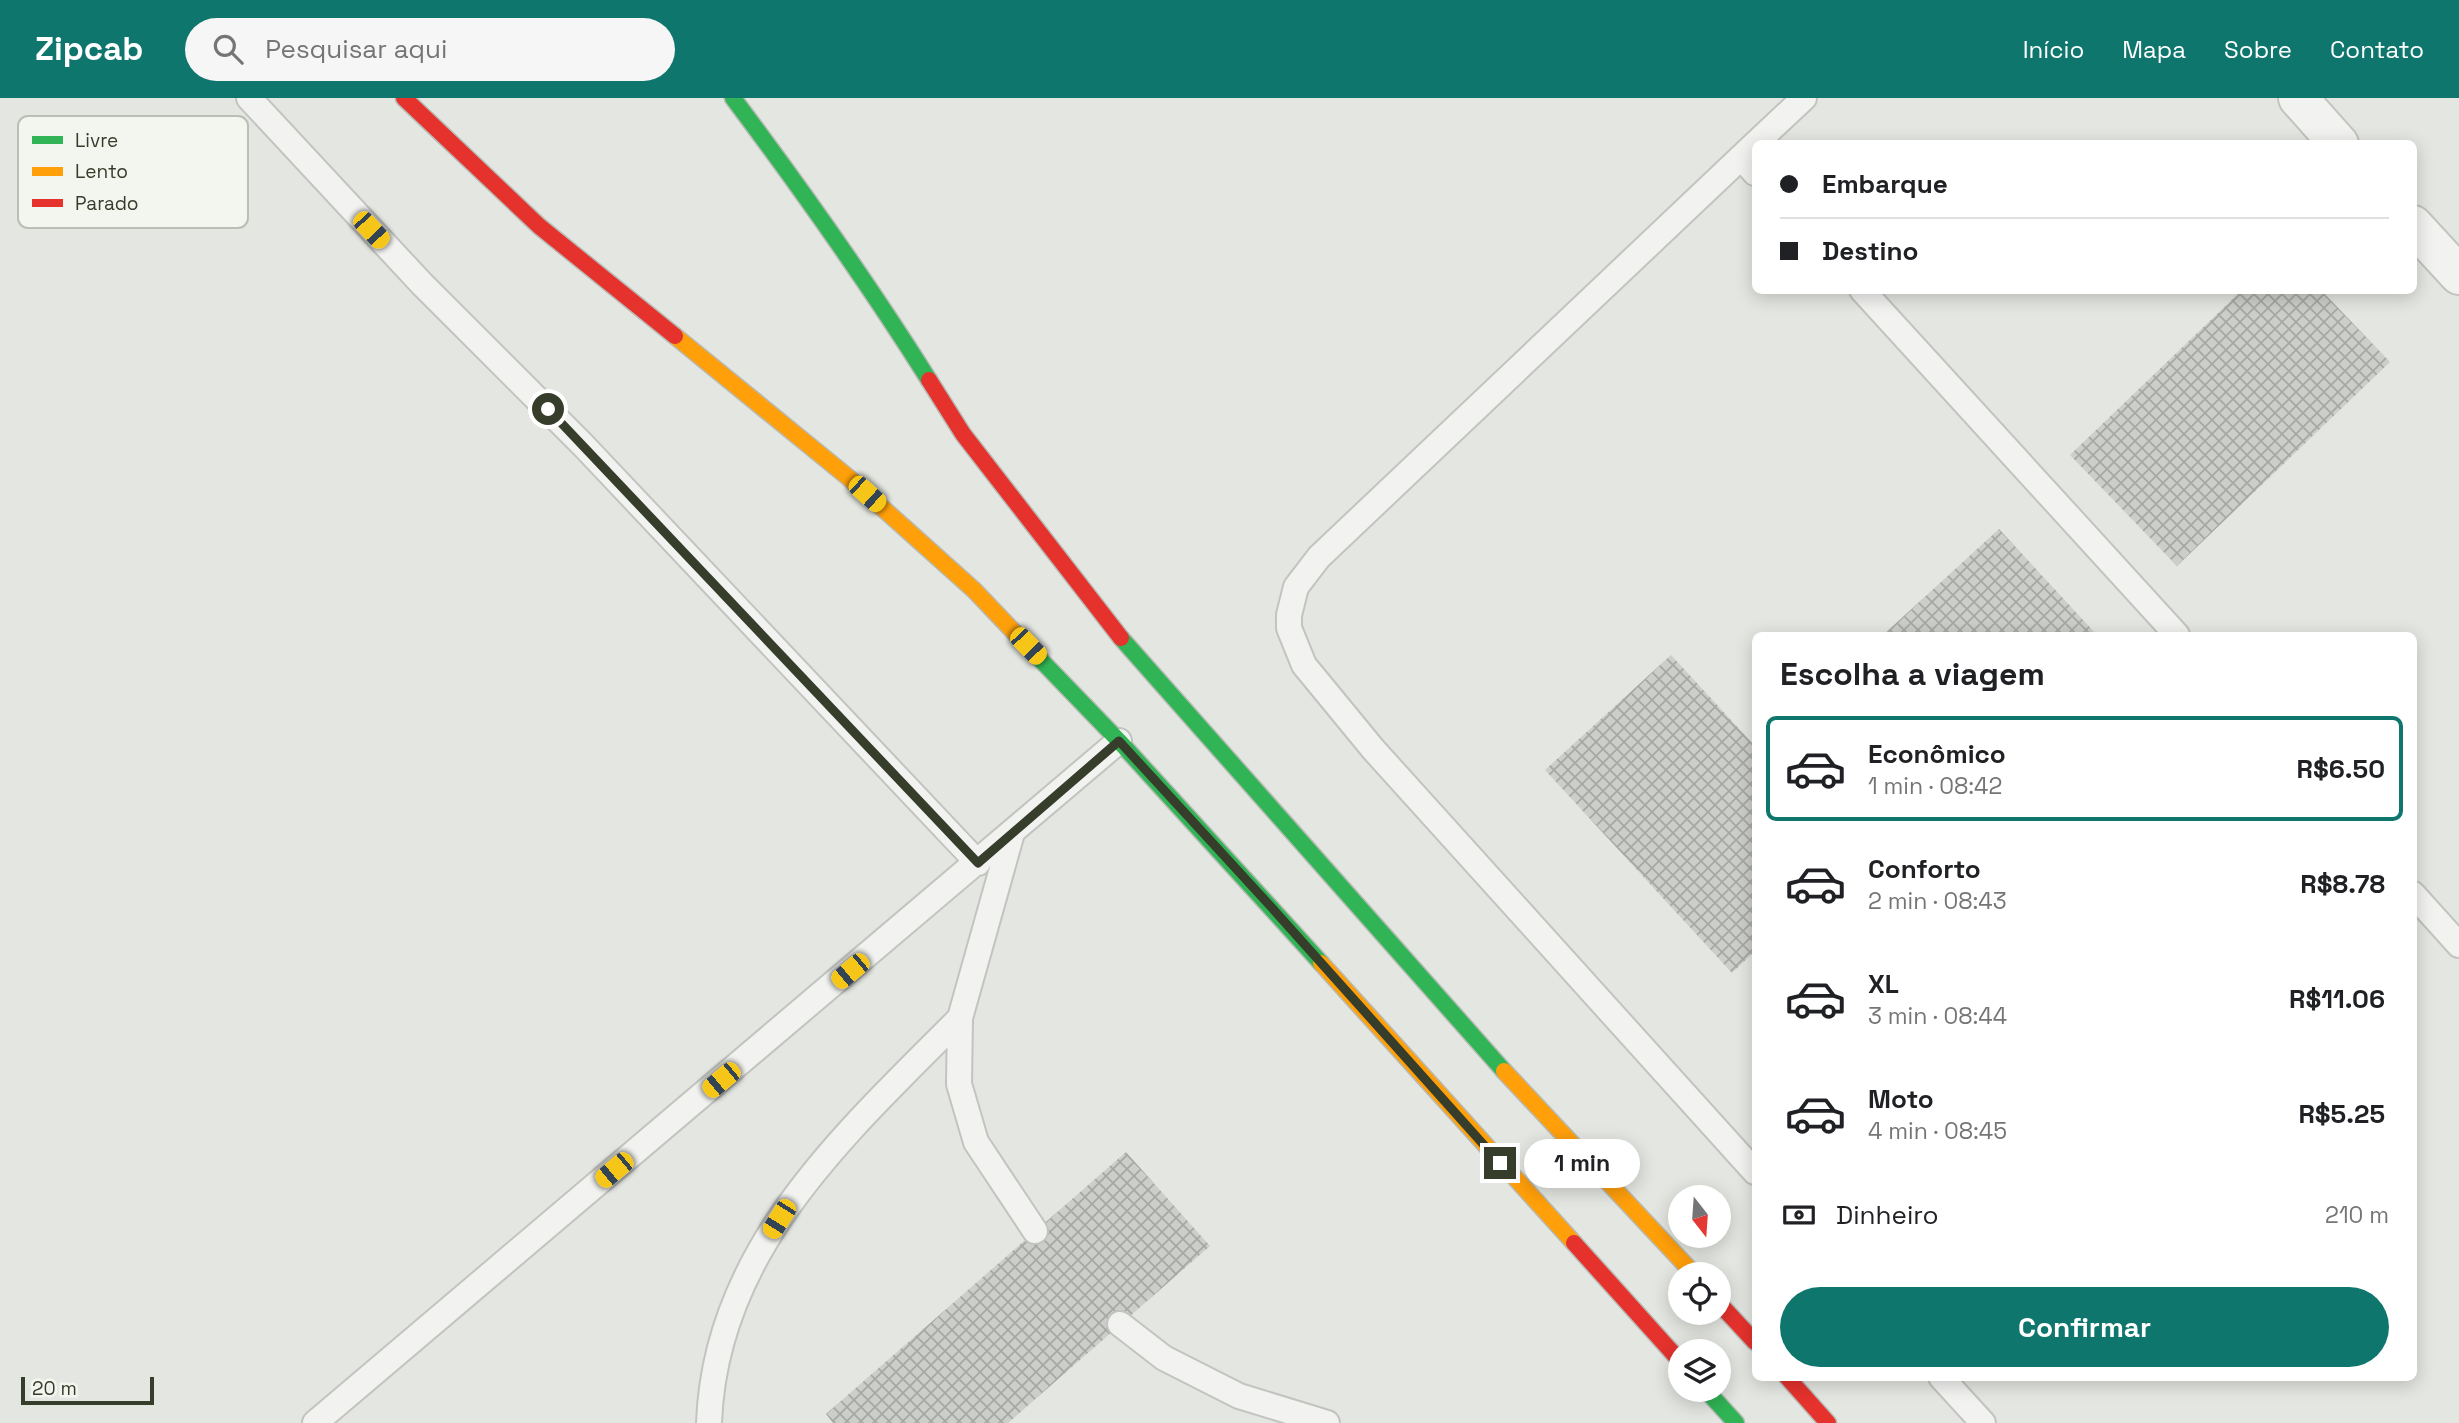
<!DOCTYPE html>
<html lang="pt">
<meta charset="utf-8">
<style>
:root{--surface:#fff;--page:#f6f6f6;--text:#202124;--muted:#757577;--line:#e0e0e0;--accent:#0f766e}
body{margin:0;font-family:"Space Grotesk",sans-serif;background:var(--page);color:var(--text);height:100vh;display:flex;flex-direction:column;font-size:26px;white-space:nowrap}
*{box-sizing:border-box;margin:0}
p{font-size:23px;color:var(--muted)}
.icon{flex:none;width:38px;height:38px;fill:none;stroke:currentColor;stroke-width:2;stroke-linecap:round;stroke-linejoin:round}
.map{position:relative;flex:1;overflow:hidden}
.panel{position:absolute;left:1752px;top:534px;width:665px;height:749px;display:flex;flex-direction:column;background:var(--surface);border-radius:10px;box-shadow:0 4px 18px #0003}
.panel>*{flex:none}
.top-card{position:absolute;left:1752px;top:42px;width:665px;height:154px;border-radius:10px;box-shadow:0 4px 18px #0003;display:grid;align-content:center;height:154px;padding:0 28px;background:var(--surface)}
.needle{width:46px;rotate:163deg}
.buttons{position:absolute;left:1668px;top:1087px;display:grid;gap:14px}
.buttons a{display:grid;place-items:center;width:63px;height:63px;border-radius:50%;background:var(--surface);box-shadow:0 4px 18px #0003;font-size:35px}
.scale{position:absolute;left:21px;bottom:18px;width:133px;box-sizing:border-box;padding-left:7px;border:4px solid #363d2b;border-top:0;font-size:19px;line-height:24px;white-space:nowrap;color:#363d2b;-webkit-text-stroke:5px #f3f5ef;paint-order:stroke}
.end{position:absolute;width:32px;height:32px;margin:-16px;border:9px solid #363d2b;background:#fff;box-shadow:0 0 0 4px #fff}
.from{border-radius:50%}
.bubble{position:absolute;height:49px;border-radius:24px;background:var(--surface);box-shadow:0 4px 18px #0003;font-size:23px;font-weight:700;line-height:49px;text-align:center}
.car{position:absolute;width:21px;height:42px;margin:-21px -10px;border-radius:9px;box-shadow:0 0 5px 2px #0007;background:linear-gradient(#f5c518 24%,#345 0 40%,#f5c518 0 76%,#345 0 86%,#f5c518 0)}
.top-card b{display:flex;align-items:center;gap:24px;height:66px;font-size:26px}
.top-card b+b{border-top:2px solid var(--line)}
.top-card i{width:18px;height:18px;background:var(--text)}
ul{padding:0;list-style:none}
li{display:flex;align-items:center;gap:21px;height:105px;margin:0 14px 10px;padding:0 14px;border:4px solid transparent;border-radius:10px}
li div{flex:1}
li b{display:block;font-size:26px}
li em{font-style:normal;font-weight:700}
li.active{border-color:var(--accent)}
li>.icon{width:63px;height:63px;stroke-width:1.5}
h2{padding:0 28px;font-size:32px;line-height:84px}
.pay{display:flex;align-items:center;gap:18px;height:77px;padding:0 28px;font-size:26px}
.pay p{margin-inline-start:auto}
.cta{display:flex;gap:14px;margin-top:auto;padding:14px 28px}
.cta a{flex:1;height:80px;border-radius:42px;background:var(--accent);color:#fff;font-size:28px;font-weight:700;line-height:80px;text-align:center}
header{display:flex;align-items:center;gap:42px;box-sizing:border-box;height:98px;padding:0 35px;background:var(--accent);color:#fff}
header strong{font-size:33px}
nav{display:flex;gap:38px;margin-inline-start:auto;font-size:24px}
.search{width:490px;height:63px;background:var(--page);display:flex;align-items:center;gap:18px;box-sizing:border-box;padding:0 24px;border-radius:38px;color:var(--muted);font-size:26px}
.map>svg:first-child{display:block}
.building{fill:url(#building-cross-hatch)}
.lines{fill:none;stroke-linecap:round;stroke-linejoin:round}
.lane-casing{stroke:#c2c4c0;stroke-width:28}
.street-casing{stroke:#c2c4c0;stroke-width:42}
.fast-casing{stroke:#b7bab4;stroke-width:19}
.slow-casing{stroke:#b7bab4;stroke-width:19}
.jam-casing{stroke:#b7bab4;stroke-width:19}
.lane{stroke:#f2f3f0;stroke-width:24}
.street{stroke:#f2f3f0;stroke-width:38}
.fast{stroke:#30b455;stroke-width:16}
.slow{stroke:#ff9f0a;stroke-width:16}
.jam{stroke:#e5322d;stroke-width:16}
.route{stroke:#363d2b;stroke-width:9}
.key{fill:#f3f5ef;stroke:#babeb4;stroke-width:2}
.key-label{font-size:19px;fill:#363d2b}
</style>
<header>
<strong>Zipcab</strong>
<div class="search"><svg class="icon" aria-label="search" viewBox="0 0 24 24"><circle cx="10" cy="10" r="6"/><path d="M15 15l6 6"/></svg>Pesquisar aqui</div>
<nav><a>Início</a><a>Mapa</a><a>Sobre</a><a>Contato</a></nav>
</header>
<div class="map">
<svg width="2459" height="1325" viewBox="0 0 2459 1325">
<defs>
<pattern id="building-cross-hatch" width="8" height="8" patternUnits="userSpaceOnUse" patternTransform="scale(1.75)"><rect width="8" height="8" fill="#ccceca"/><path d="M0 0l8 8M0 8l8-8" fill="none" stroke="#a6a8a4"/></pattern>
</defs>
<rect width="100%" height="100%" fill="#e4e6e1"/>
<path class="building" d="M 2242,192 L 2321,192 L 2390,264 L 2177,468 L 2070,357 Z
M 1999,431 L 2097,537 L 1883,537 Z
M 1671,557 L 1755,648 L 1755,853 L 1732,875 L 1545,672 Z
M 1126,1054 L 1210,1148 L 1008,1325 L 833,1325 L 826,1316 Z"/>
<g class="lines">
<g class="lane-casing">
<path id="lane" d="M 249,0 L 422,186 L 583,347 L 978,765
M 1755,46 L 1319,459 L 1296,489 L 1289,517 L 1289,530 L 1304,567 L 1373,651 L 1755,1074
M 1755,46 L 1804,0
M 1741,59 L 1755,75
M 1862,192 L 2177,537
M 1012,735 L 960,920 L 959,986 L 976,1044 L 1035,1133
M 2413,796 L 2459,847
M 1120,1226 L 1164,1260 L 1239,1298 L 1327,1325
M 1941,1279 L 1983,1325
M 315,1325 L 1119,643
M 709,1325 C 715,1151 846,1035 960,920"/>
</g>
<g class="street-casing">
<path id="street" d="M 2298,0 L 2339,46
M 2413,127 L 2459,177"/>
</g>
<g class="fast-casing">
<path id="fast" d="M 733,0 C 802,92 868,185 929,282
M 1121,540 L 1504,973
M 1035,556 L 1119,643 L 1321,865
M 1706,1292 L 1736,1325"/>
</g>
<g class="slow-casing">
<path id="slow" d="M 675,238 L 849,380 L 974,492 L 1035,556
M 1321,865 L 1574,1145
M 1504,973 L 1694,1176"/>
</g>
<g class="jam-casing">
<path id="jam" d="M 404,0 L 539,128 L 675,238
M 929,282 L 963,336 L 1121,540
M 1574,1145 L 1680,1263
M 1718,1204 L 1755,1244
M 1787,1279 L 1828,1325"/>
</g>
<use href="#lane" class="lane"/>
<use href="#street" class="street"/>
<use href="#fast" class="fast"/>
<use href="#slow" class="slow"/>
<use href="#jam" class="jam"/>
</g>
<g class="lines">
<path class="route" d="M 548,311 L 978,765 L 1119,643 L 1273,811 L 1500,1065"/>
</g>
<rect x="18" y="18" width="230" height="112" rx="10" class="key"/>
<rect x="32" y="38" width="31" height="8" fill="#30b455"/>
<rect x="32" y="69" width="31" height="9" fill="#ff9f0a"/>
<rect x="32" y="101" width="31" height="8" fill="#e5322d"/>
<g class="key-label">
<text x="75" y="49">Livre</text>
<text x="75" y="80">Lento</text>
<text x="75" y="112">Parado</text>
</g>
</svg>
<div class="buttons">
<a><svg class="needle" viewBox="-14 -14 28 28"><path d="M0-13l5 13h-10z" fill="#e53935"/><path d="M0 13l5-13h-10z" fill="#757577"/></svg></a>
<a><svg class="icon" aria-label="locate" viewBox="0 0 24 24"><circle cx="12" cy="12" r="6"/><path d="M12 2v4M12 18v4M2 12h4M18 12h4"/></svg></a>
<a><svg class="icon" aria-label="layers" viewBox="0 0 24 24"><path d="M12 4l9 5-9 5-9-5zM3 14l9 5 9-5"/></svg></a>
</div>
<div class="scale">20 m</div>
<i class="end from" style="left:548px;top:311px"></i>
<i class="end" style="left:1500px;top:1065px"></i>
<div class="bubble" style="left:1524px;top:1041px;width:116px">1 min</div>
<i class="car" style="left:371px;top:132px;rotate:137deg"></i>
<i class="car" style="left:867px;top:396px;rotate:132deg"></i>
<i class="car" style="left:1028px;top:548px;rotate:136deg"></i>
<i class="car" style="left:850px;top:873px;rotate:230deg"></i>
<i class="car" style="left:721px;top:982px;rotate:230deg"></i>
<i class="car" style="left:614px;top:1072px;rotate:230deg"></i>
<i class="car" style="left:779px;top:1121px;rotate:212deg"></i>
<div class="top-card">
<b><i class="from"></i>Embarque</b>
<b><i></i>Destino</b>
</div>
<section class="panel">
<h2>Escolha a viagem</h2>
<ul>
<li class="active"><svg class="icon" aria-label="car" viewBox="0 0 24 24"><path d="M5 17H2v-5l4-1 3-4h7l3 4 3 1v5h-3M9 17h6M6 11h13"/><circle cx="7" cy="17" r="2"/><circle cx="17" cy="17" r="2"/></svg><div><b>Econômico</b><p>1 min · 08:42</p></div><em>R$6.50</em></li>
<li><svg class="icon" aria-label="car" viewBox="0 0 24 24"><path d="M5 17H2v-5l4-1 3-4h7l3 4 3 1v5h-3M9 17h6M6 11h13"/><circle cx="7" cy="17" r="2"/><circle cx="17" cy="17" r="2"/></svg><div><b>Conforto</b><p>2 min · 08:43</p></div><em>R$8.78</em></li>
<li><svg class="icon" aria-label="car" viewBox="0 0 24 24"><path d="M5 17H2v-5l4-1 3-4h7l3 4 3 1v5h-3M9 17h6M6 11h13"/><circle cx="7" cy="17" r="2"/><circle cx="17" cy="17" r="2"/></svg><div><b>XL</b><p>3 min · 08:44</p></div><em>R$11.06</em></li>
<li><svg class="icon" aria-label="car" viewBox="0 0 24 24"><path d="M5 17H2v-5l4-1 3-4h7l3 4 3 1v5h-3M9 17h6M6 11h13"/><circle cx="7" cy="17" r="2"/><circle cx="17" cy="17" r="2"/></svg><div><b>Moto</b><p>4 min · 08:45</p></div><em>R$5.25</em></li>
</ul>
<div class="pay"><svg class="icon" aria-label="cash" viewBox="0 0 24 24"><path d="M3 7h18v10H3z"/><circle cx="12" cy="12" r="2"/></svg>Dinheiro<p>210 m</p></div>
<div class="cta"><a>Confirmar</a></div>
</section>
</div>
